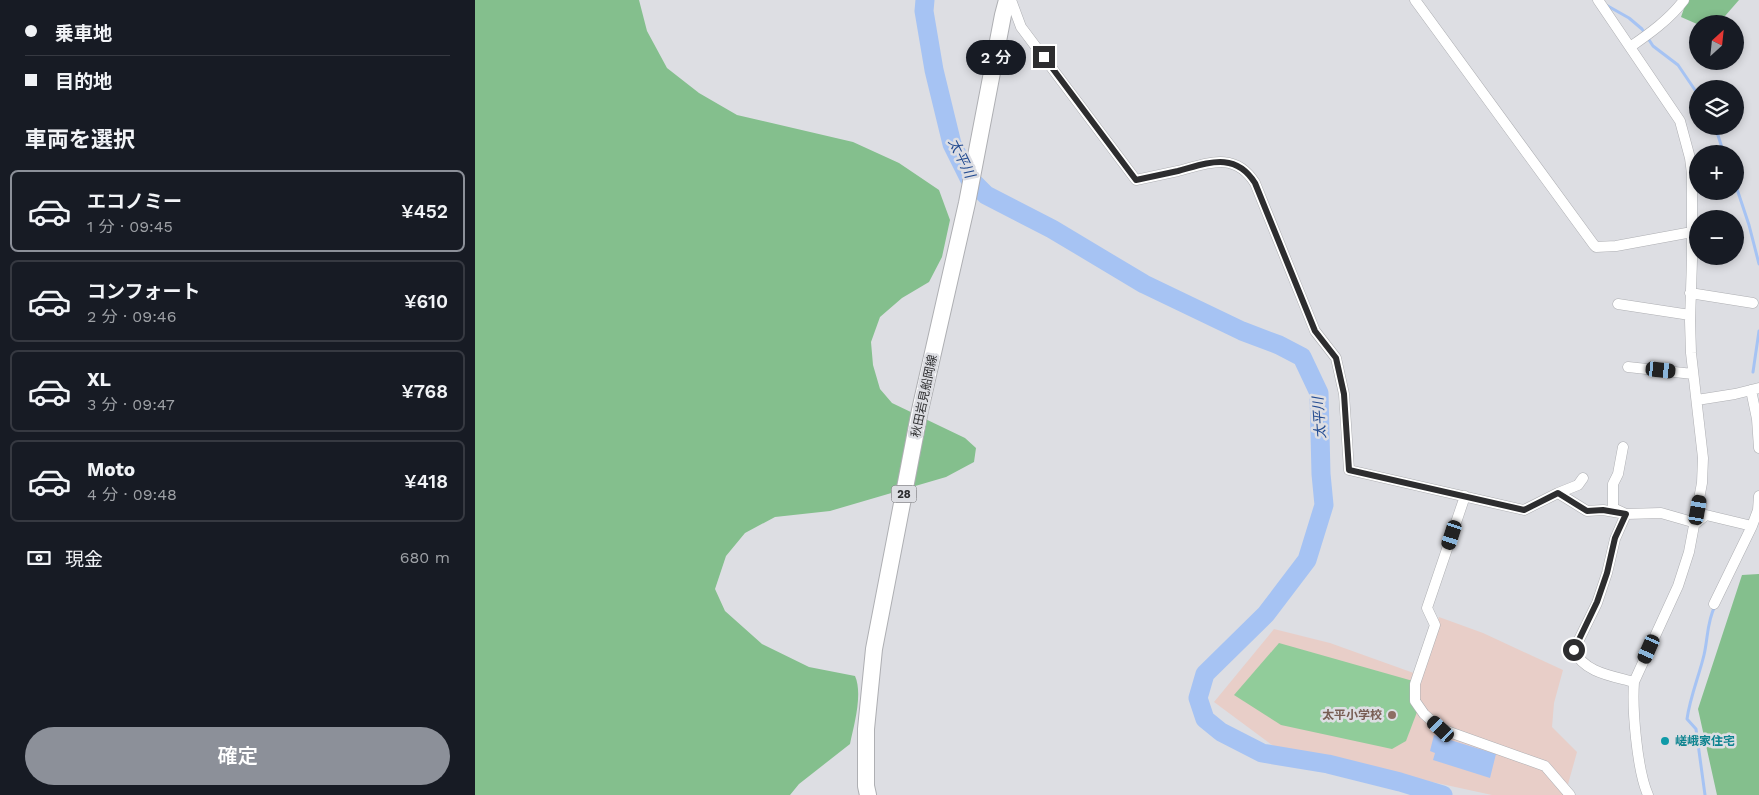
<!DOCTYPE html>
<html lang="ja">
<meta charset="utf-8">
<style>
:root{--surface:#171b24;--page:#242831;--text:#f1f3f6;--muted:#9ea1a6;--line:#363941;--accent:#8c9099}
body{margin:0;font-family:"Work Sans","Noto Sans JP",sans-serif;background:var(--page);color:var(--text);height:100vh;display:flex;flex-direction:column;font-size:19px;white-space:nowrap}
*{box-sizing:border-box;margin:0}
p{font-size:16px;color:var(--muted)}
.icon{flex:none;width:28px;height:28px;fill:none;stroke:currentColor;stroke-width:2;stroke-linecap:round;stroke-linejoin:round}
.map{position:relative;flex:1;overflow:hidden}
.sheet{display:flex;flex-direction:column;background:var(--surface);width:475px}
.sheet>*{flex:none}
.guide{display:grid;align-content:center;height:110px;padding:0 25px;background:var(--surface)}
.needle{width:32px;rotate:27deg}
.tools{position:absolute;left:1214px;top:15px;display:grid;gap:10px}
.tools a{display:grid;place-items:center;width:55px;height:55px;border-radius:50%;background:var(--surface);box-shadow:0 2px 8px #0003;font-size:25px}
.end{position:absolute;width:22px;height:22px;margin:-11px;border:6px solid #2d2d2f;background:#fff;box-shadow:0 0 0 2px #fff}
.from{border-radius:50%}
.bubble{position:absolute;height:35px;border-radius:18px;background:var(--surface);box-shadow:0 2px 8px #0003;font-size:16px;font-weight:600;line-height:35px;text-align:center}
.car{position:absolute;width:15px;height:30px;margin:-15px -8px;border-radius:6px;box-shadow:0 0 4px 1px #0007;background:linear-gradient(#222 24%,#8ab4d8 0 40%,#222 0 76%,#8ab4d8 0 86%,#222 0)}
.guide b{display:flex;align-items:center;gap:18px;height:48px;font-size:19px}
.guide b+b{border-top:1px solid var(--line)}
.guide i{width:12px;height:12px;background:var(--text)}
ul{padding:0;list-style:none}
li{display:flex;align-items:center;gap:15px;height:82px;margin:0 10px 8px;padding:0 15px;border:2px solid var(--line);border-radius:8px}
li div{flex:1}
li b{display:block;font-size:19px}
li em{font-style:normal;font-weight:600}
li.current{border-color:var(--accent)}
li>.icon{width:45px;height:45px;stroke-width:1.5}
h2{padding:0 25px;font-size:22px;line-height:60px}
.pay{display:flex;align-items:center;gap:12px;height:55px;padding:0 25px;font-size:19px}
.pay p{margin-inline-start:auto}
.button{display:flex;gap:10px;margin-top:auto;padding:10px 25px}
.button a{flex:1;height:58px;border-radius:30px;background:var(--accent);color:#fff;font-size:20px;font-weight:600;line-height:58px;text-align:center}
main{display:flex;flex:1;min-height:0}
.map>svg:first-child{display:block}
.education{fill:#e8cec8}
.green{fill:#91cc9a}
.forest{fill:#84bf8d}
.water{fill:#a6c3f3}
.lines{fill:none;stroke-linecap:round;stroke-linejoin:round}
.stream{stroke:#a6c3f3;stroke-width:3}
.river{stroke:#a6c3f3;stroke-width:19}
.street-casing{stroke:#aeafb3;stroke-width:11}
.primary-casing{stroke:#aeafb3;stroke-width:18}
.street{stroke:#fff;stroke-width:10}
.primary{stroke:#fff;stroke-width:16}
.route{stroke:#2d2d2f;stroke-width:6}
.education-dot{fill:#8d6e63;stroke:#dddee3;stroke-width:2}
.culture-dot{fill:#0f9aa8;stroke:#dddee3;stroke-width:2}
.labels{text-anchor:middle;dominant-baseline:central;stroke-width:5;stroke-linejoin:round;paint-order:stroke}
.shield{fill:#dddee3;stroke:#626265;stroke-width:1}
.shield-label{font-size:11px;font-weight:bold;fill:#2d2d2f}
.street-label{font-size:12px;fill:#2d2d2f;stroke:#dddee3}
.education-label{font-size:12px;font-weight:bold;fill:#785e54;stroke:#dddee3;text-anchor:end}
.culture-label{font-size:12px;font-weight:bold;fill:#0d838f;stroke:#dddee3;text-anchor:start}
.water-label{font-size:14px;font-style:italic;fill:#224b91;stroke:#dddee3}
</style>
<main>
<section class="sheet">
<div class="guide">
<b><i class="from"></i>乗車地</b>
<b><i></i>目的地</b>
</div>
<h2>車両を選択</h2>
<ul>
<li class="current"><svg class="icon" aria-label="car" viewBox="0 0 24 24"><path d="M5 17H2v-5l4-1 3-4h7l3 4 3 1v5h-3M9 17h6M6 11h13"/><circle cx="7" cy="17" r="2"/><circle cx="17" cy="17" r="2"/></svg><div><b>エコノミー</b><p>1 分 · 09:45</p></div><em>¥452</em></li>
<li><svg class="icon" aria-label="car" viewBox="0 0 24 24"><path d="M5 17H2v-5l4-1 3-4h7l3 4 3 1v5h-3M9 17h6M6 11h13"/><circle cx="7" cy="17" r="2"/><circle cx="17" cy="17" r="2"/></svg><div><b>コンフォート</b><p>2 分 · 09:46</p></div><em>¥610</em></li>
<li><svg class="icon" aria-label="car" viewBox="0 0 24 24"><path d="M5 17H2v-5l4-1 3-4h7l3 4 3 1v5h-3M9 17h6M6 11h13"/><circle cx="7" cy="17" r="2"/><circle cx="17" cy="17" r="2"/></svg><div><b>XL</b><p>3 分 · 09:47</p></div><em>¥768</em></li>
<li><svg class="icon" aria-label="car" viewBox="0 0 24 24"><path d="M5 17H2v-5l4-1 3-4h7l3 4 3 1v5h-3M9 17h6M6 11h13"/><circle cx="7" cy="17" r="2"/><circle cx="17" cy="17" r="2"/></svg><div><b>Moto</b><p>4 分 · 09:48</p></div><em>¥418</em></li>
</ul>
<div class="pay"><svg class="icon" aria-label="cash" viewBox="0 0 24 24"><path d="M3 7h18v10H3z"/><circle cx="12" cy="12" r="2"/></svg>現金<p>680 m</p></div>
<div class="button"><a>確定</a></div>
</section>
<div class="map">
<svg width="1284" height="795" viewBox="0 0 1284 795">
<rect width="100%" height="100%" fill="#dddee3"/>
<path class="education" d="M 964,617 L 1008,633 L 1088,670 L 1079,703 L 1077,727 L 1102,752 L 1090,795 L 1017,795 L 801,748 L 739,702 L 799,629 L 855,643 L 947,676 Z"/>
<path class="green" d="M 804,643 L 938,681 L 942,712 L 931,741 L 917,749 L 806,725 L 759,695 Z"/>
<path class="forest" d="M 0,0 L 164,0 L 172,31 L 192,68 L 224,93 L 262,115 L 378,142 L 424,163 L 464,190 L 475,220 L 467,257 L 454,282 L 427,298 L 405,317 L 396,342 L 398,365 L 405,389 L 417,403 L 490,438 L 501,448 L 499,462 L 471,477 L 355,511 L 300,517 L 270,533 L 251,556 L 240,589 L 250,611 L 287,644 L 334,667 L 380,676 C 388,694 379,725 375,744 L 324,784 L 315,795 L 0,795 Z
M 1212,0 L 1264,0 L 1243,24 L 1222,24 L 1206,17 Z
M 1284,574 L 1284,795 L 1242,795 L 1223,709 L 1267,575 Z"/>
<path class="water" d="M 959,735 L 1021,754 L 1015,778 L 958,760 L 960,753 L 955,751 Z"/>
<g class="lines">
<path class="stream" d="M 1131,5 L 1154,18 L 1167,29 L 1178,46 L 1203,65 L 1222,93
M 1240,126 L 1249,154
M 1260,183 L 1274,225 L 1284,264
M 1278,372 L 1284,331
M 1230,795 L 1221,729 L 1212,719 C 1215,697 1224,676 1229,655 C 1233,638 1232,621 1240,606"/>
<path class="river" d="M 450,0 L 449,11 L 459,70 L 477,144 L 494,178 L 511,195 L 577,229 L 669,284 L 767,331 L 804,345 L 827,357 L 844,393 L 846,474 L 849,505 L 832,560 L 791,614 L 730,674 L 723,698 L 730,719 L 746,732 L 787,753 L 853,764 L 925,782 L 968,795"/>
<g class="street-casing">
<path id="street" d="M 536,0 L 546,27 L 661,180 C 675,177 689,174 703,171 C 733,163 760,151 780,183 L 840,331 L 861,358 L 869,394 L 874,470 L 1049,510 L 1083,493 L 1112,511 L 1128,510 L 1151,514 L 1186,513 L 1221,523 L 1231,515 L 1277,526 L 1283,510 L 1284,496
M 940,0 L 1119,245 L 1121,247 L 1141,246 L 1217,232
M 1123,0 L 1205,121 L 1215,158 L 1217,174 L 1217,260 L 1215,321 L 1216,353 L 1228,458 L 1227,483 L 1214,552 L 1203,586 L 1159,682 C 1157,709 1162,770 1173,795
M 1155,47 C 1174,34 1195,19 1209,0
M 1215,293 L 1278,303
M 1143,304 L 1215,315
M 1153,367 L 1218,374
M 1276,390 L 1282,419 L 1284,448
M 1222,400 L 1260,394 L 1284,388
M 1148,447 L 1143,474 L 1138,484 L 1138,508 L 1151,514 L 1140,539 L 1132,573 L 1122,603 L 1099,650 C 1109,673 1138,676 1159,682
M 1083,493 L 1103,485 L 1108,478
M 990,496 L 952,608 L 960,625 L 940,684 L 940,701 L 949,714 L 966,729 L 1070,766 L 1095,795
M 1239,604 L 1277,526"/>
</g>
<g class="primary-casing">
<path id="primary" d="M 393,795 L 391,786 L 391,729 L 399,649 L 445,410 L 492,203 L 528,15 L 532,0"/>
</g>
<use href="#street" class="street"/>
<use href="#primary" class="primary"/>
</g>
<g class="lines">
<path class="route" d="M 569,57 L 661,180 C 675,177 689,174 703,171 C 733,163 760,151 780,183 L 840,331 L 861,358 L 869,394 L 874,470 L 1049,510 L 1083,493 L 1112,511 L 1128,510 L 1151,514 L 1140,538 L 1132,573 L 1122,602 L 1099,650"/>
</g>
<circle class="education-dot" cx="917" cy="715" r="5"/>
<circle class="culture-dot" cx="1190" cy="741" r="5"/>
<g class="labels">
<rect class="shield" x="416.5" y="485.5" width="25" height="17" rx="4"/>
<g class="shield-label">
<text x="429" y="494">28</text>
</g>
<g class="street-label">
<text transform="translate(449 396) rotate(-78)">秋田岩見船岡線</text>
</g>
<g class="education-label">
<text x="907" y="715">太平小学校</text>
</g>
<g class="culture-label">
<text x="1200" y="741">嵯峨家住宅</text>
</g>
<g class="water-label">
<text transform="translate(487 158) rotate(64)">太平川</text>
<text transform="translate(844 418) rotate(-94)">太平川</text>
</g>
</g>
</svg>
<div class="tools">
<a><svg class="needle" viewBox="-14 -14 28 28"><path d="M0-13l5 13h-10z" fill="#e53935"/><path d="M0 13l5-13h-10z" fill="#9ea1a6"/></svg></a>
<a><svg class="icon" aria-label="layers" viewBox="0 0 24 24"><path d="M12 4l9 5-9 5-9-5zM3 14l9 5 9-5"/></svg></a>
<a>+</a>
<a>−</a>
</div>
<i class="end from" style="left:1099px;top:650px"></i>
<i class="end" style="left:569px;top:57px"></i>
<div class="bubble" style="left:491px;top:40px;width:60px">2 分</div>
<i class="car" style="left:1186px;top:370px;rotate:96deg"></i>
<i class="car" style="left:1223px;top:510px;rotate:10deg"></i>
<i class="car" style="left:977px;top:535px;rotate:198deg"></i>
<i class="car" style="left:1174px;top:649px;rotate:204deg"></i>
<i class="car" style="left:966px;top:729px;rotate:313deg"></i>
</div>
</main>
